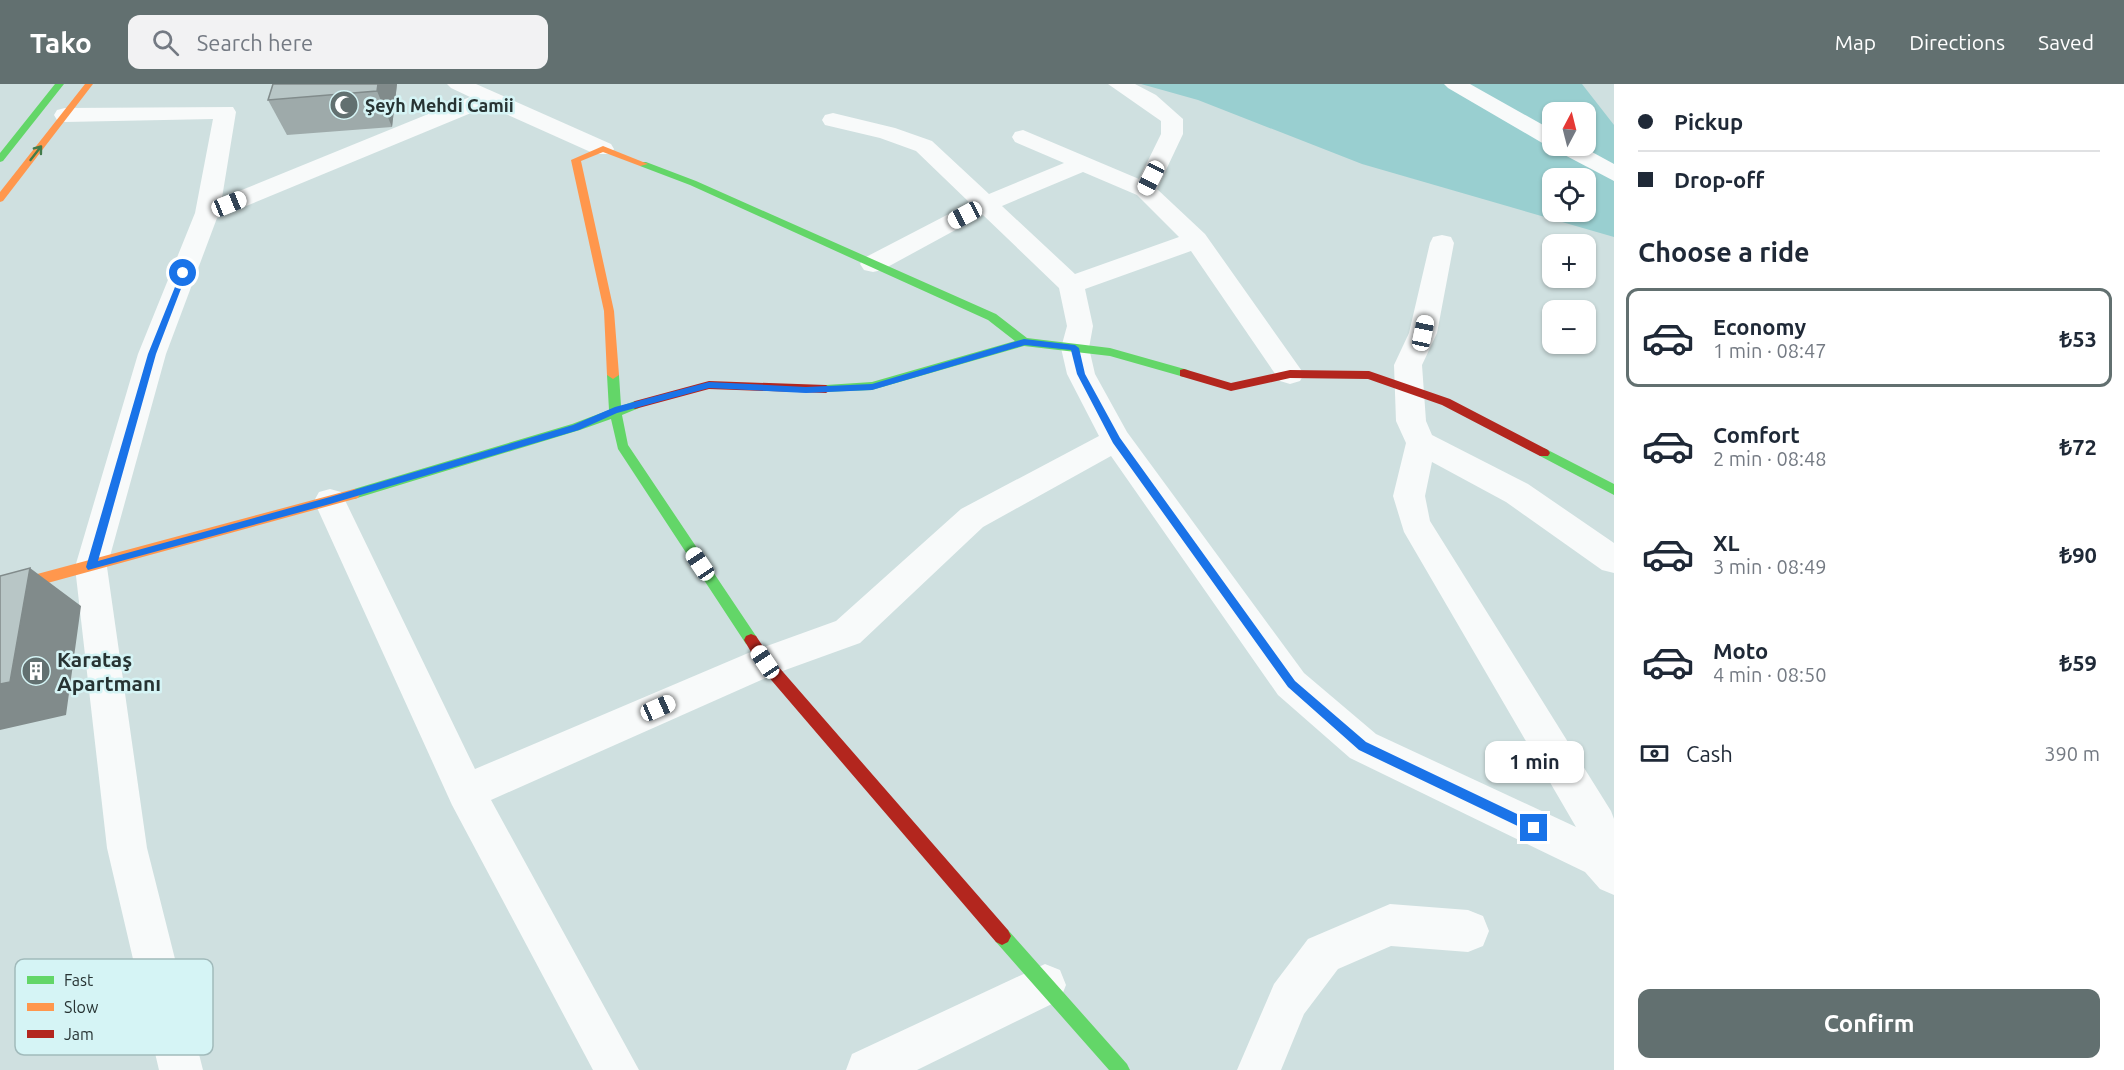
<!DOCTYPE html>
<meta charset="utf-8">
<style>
:root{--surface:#fff;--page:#f2f2f3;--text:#1f2937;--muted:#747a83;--line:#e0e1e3;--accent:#627070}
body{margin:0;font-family:Ubuntu,sans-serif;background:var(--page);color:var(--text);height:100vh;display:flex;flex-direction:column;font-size:22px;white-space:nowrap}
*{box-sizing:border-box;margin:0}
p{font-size:20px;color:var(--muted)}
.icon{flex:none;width:33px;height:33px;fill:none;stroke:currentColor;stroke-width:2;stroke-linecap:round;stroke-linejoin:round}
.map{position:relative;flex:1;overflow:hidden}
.side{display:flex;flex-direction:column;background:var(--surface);width:510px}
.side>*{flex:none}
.banner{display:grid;align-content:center;height:132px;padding:0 24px;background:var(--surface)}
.needle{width:39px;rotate:7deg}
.fabs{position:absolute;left:1542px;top:18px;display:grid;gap:12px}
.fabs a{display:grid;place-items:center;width:54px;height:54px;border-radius:12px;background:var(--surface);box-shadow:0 2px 4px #0004;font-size:30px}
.end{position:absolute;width:27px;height:27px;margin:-14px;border:8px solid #1a73e8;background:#fff;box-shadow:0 0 0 3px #fff}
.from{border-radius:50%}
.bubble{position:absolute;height:42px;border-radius:12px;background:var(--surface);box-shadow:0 2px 4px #0004;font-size:20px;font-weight:700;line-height:42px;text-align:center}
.car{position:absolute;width:18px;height:36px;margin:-18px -9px;border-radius:8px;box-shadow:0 0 4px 2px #0007;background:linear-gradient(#fff 24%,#345 0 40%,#fff 0 76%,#345 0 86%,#fff 0)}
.banner b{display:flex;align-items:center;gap:21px;height:57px;font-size:22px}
.banner b+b{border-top:2px solid var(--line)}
.banner i{width:15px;height:15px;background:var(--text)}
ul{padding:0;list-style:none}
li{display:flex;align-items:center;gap:18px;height:99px;margin:0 12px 9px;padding:0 12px;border:3px solid transparent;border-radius:12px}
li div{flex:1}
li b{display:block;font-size:22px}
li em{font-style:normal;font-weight:700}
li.on{border-color:var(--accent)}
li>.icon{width:54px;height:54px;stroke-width:1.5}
h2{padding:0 24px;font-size:27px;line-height:72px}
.pay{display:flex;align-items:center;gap:15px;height:66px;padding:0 24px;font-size:22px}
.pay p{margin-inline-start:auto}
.button{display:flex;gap:12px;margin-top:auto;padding:12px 24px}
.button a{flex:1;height:69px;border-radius:12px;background:var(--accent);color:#fff;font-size:24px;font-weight:700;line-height:69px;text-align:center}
header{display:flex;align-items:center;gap:36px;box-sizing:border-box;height:84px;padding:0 30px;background:var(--accent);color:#fff}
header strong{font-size:28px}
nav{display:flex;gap:33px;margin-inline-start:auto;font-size:21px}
.search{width:420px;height:54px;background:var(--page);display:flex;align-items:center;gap:15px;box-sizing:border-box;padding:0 21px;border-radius:12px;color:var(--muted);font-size:22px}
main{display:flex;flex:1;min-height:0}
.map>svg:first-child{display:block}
.green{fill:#99cfd0;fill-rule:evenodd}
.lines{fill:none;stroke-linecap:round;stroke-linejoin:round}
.street{fill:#f8fafa;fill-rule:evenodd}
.fast{fill:#63d668;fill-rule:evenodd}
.slow{fill:#ff974d;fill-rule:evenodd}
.jam{fill:#b3261e;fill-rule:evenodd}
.wall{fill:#9eaaaa}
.shaded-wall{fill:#818b8b}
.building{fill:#b8c6c6;stroke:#818b8b;stroke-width:1.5}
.oneway{stroke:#427c4b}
.route{fill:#1a73e8}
.labels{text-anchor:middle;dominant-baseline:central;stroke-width:5;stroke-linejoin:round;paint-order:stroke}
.far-poi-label{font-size:18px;font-weight:bold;fill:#273333;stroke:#d5f4f5;text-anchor:start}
.poi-label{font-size:21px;font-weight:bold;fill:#273333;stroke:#d5f4f5;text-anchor:start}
.key{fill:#d5f4f5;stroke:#a1babb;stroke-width:1.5}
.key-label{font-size:16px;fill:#273333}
</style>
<header>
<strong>Tako</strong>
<div class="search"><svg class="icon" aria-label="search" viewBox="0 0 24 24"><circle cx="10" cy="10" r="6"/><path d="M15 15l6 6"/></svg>Search here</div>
<nav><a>Map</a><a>Directions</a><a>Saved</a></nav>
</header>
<main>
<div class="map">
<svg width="1614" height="986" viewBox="0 0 1614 986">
<rect width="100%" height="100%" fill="#cfe0e0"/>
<path class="green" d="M 1141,0 L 1582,0 L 1614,41 L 1614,153 L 1362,80 L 1198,16 ZM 1552,28 L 1586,28 L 1586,62 L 1552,62 ZM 1552,94 L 1586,94 L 1586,128 L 1552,128 Z"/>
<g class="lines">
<path class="street" d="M 447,0 L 476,0 L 611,60 L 614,65 L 611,70 L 595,70 L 488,22 L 217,134 L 166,270 L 107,483 L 147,764 L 203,986 L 159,986 L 107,764 L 75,483 L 138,270 L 195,129 L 213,35 L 65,38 L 57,36 L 54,31 L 57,26 L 65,24 L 233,23 L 236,28 L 222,114 L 470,13 L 451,4 Z
M 1108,0 L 1135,0 L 1156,11 L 1183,35 L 1183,50 L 1157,105 L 1205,150 L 1304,290 L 1300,297 L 1290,300 L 1280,297 L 1191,167 L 1085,205 L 1093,242 L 1089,264 L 1095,290 L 1127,348 L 1304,589 L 1376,650 L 1576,743 L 1404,448 L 1393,412 L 1406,359 L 1396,337 L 1394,281 L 1409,249 L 1430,159 L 1433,153 L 1442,151 L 1451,153 L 1454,159 L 1437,249 L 1422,281 L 1426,337 L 1432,351 L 1528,400 L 1614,459 L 1614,489 L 1602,486 L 1506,418 L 1432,378 L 1425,412 L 1430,437 L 1611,727 L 1614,735 L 1614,811 L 1600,805 L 1585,788 L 1350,674 L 1278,611 L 1111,372 L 983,443 L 860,559 L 777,589 L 491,716 L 639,986 L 593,986 L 452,721 L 314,417 L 319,408 L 330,405 L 341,408 L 475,685 L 753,567 L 836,537 L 961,425 L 1099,352 L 1067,290 L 1061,264 L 1067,242 L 1059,204 L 983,131 L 882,186 L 873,188 L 864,186 L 860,180 L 864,174 L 970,119 L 916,67 L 880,54 L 825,41 L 822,36 L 825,31 L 833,29 L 895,44 L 932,57 L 989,110 L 1064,79 L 1015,58 L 1012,53 L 1015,48 L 1023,46 L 1139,95 L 1161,50 L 1161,37 ZM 1083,88 L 1137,111 L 1179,153 L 1075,190 L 1002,122 Z
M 1444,0 L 1470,0 L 1552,46 L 1553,62 L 1544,60 L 1448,4 Z
M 1554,62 L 1581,62 L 1614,80 L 1614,97 L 1557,67 Z
M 1390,820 L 1468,826 L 1483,832 L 1489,847 L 1483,862 L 1468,868 L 1391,862 L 1338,885 L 1304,930 L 1281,986 L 1237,986 L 1274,900 L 1308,855 Z
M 1045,880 L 1060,886 L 1066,901 L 1060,916 L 917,986 L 846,986 L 852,970 Z"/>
<path class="fast" d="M 55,0 L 64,0 L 3,77 L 0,78 L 0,69 Z
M 640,78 L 646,78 L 696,97 L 996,230 L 1027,254 L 1110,264 L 1188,286 L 1190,289 L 1184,293 L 1110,272 L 1024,262 L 872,306 L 822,308 L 820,305 L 822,302 L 826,301 L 872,298 L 1015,257 L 988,236 L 690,101 L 640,82 Z
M 613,287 L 619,291 L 621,322 L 635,317 L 641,321 L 639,324 L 622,331 L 628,361 L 756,552 L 758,556 L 756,560 L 751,562 L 746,560 L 618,365 L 611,335 L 580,346 L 354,415 L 348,410 L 354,405 L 572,340 L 609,326 L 607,291 Z
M 1544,364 L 1614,400 L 1614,411 L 1540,372 L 1538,369 L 1540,366 Z
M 1002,843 L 1008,846 L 1127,980 L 1130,986 L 1109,986 L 996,858 L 993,852 L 996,846 Z"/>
<path class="slow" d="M 85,0 L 93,0 L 3,117 L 0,118 L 0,108 Z
M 603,62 L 648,80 L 640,82 L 603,68 L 581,77 L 614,227 L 619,291 L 613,295 L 607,291 L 604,227 L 571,76 Z
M 354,405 L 358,406 L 360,410 L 358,414 L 0,512 L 0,500 Z"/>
<path class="jam" d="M 1184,285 L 1231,299 L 1290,286 L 1369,287 L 1450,315 L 1548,366 L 1550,369 L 1548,372 L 1540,372 L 1442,321 L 1368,295 L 1290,294 L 1231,307 L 1180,292 L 1180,286 Z
M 709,297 L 826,301 L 832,305 L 826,309 L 709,305 L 635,325 L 629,321 L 635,317 Z
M 751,550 L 756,552 L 770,573 L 1008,846 L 1011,852 L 1008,858 L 1002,861 L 996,858 L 760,583 L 744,556 L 746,552 Z"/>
</g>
<path class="wall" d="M 273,0 L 397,0 L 392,43 L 287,51 L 268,16 Z"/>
<path class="shaded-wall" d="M 378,0 L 397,0 L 392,43 L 377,7 Z
M 30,484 L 81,522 L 66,631 L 0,646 L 0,600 Z"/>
<path class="building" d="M 273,0 L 378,0 L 377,7 L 268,16 Z
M 30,484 L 10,598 L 0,600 L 0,492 Z"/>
<defs><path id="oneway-shaft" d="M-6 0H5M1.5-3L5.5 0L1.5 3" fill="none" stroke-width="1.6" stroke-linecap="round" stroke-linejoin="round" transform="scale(1.5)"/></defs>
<use class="oneway" href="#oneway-shaft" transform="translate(36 69) rotate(-52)"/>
<path class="route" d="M 181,188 L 187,189 L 156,270 L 98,477 L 330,413 L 573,341 L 615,323 L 709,298 L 806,303 L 872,300 L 1024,255 L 1075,261 L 1079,264 L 1085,290 L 1120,354 L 1295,597 L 1366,658 L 1538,740 L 1540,744 L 1538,748 L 1530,748 L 1359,666 L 1288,603 L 1113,359 L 1077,290 L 1071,266 L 1025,261 L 872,306 L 806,309 L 709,304 L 617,329 L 579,346 L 330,420 L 88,486 L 86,483 L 148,270 Z"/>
<defs>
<g id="mosque-disc" transform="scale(1.5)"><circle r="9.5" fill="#627070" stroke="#d5f4f5"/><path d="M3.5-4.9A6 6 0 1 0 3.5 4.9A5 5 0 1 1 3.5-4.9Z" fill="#fff"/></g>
<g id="building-disc" transform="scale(1.5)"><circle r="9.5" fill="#627070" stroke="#d5f4f5"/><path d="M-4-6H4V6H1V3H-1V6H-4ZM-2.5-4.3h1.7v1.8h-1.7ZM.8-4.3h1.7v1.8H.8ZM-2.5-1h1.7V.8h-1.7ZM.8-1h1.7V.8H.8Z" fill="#fff"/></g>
</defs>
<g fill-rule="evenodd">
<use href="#mosque-disc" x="344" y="21"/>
<use href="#building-disc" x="36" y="587"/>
</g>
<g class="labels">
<g class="far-poi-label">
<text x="365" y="21">Şeyh Mehdi Camii</text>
</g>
<g class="poi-label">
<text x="57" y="575">Karataş<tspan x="57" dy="24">Apartmanı</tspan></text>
</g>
</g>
<rect x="15" y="875" width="198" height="96" rx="9" class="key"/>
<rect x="27" y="892" width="27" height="8" fill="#63d668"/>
<rect x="27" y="919" width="27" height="8" fill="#ff974d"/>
<rect x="27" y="946" width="27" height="8" fill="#b3261e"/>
<g class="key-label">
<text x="64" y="902">Fast</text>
<text x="64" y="929">Slow</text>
<text x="64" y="956">Jam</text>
</g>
</svg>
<div class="fabs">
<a><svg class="needle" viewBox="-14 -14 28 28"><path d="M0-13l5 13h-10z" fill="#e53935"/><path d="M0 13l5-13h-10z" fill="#747a83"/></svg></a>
<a><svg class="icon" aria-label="locate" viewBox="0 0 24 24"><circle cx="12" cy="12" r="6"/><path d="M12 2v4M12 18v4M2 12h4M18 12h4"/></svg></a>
<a>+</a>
<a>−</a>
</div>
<i class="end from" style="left:183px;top:189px"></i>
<i class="end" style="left:1534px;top:744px"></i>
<div class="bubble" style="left:1485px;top:657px;width:99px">1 min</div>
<i class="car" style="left:1151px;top:94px;rotate:207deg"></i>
<i class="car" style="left:229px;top:120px;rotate:68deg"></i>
<i class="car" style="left:965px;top:131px;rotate:242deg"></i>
<i class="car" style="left:1423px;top:249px;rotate:12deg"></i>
<i class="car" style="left:700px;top:480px;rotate:326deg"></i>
<i class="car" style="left:765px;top:578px;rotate:326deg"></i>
<i class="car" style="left:658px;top:624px;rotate:66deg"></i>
</div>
<section class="side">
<div class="banner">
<b><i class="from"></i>Pickup</b>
<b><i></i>Drop-off</b>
</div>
<h2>Choose a ride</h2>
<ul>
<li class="on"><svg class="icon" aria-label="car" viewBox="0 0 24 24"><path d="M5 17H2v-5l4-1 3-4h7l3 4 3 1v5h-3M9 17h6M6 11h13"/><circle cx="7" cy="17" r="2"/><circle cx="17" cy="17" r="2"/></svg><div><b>Economy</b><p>1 min · 08:47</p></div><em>₺53</em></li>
<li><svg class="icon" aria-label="car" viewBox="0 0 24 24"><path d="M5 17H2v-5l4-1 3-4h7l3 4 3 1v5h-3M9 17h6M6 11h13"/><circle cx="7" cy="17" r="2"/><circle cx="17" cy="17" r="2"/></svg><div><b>Comfort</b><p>2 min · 08:48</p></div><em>₺72</em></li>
<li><svg class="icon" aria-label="car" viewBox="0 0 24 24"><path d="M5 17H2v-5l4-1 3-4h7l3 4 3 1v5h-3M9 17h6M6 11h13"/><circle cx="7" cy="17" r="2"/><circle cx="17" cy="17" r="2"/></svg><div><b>XL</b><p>3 min · 08:49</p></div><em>₺90</em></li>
<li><svg class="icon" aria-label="car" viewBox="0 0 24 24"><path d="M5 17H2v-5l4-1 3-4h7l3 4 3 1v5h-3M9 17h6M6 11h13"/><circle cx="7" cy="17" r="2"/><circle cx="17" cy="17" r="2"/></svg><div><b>Moto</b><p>4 min · 08:50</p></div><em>₺59</em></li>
</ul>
<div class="pay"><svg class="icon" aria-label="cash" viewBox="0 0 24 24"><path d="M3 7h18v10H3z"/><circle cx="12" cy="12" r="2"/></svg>Cash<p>390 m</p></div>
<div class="button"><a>Confirm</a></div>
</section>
</main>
